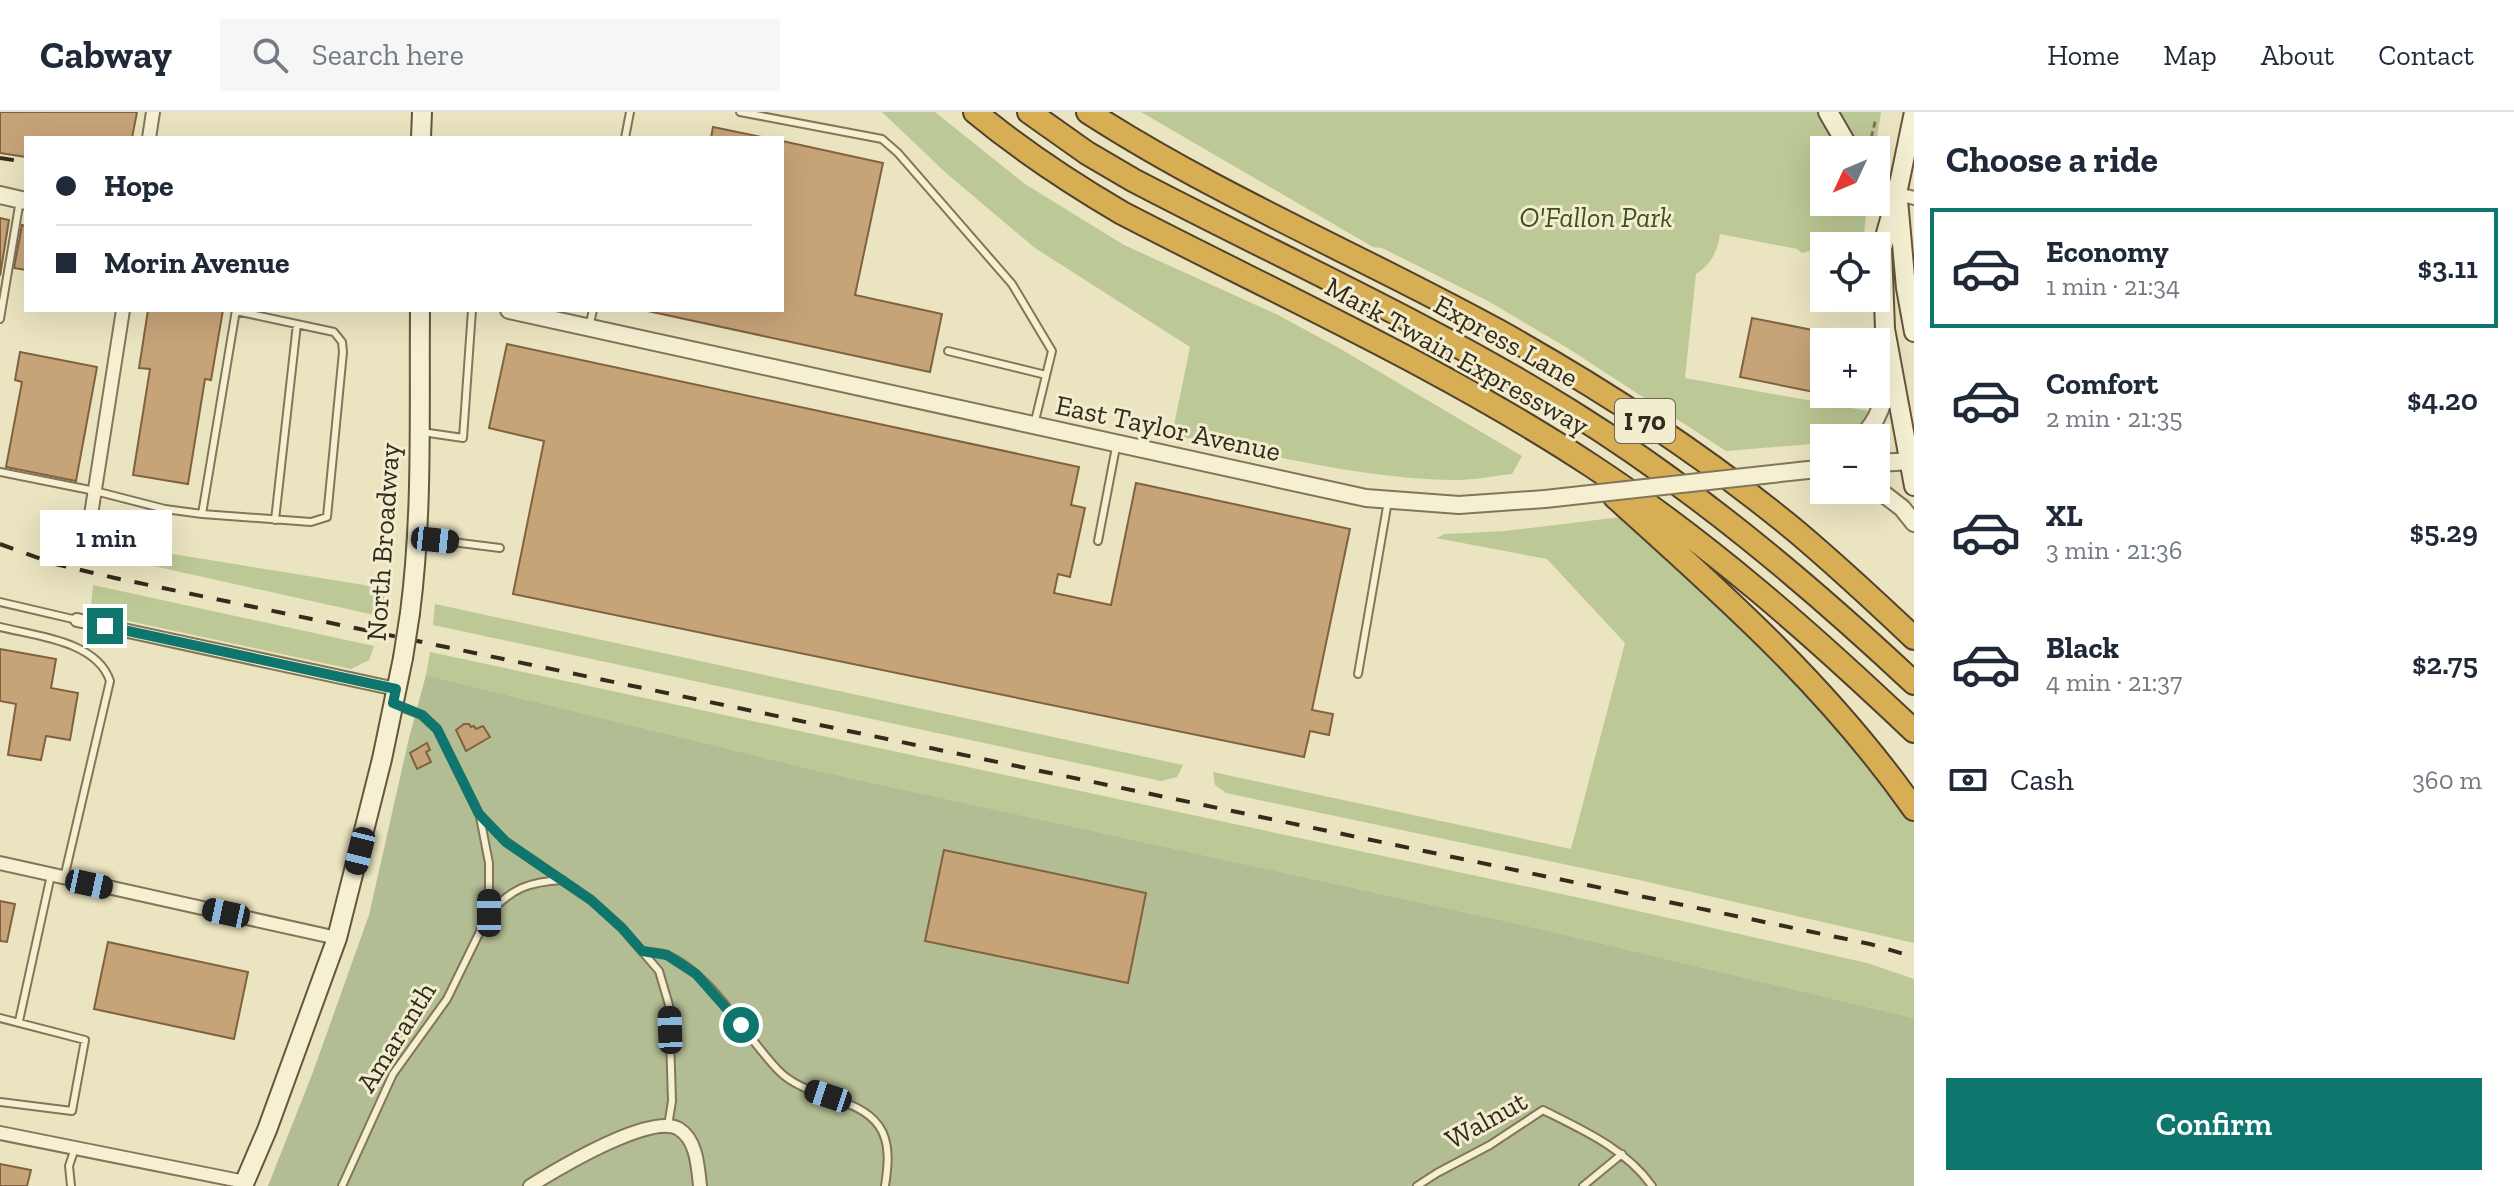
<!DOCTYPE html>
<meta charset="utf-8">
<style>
:root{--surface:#fff;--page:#f6f6f7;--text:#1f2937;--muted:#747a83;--line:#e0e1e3;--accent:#0f766e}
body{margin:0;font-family:"Zilla Slab",serif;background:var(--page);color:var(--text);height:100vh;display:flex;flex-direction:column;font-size:30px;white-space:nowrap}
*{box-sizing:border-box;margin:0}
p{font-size:26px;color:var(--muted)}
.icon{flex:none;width:44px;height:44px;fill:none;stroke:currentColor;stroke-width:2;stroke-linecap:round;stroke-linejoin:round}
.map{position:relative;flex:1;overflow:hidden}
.side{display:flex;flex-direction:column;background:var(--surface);width:600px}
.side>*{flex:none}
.top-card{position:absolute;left:24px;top:24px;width:760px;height:176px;border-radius:0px;box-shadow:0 8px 32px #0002;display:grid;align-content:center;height:176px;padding:0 32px;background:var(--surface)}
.needle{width:52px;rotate:226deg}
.fabs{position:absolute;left:1810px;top:24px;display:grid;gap:16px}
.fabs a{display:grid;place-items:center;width:80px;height:80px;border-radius:0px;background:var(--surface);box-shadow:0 8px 32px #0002;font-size:40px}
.end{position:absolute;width:36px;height:36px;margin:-18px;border:10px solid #0f766e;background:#fff;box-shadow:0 0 0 4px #fff}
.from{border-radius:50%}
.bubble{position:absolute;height:56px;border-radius:0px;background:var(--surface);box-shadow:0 8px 32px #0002;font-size:26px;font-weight:600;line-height:56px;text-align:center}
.car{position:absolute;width:24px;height:48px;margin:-24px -12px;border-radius:10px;box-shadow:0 0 6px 2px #0007;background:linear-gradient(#222 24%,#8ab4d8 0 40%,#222 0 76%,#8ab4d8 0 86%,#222 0)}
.top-card b{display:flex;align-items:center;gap:28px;height:76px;font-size:30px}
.top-card b+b{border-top:2px solid var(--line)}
.top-card i{width:20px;height:20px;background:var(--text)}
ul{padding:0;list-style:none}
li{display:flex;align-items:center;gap:24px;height:120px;margin:0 16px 12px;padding:0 16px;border:4px solid transparent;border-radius:0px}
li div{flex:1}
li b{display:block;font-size:30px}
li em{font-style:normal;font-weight:600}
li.current{border-color:var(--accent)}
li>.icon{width:72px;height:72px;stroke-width:1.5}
h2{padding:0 32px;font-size:36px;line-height:96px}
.pay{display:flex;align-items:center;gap:20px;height:88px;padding:0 32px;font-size:30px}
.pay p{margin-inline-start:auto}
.button{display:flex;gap:16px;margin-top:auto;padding:16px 32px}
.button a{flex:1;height:92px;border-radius:0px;background:var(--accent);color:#fff;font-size:32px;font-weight:600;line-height:92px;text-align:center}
header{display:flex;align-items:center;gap:48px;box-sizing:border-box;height:112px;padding:0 40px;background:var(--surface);border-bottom:2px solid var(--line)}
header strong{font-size:38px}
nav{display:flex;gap:44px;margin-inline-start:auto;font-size:28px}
.search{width:560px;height:72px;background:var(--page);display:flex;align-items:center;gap:20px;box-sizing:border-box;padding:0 28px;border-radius:0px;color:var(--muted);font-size:30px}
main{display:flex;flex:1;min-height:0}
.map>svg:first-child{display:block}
.green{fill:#bcc895}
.cemetery{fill:#b3bd94}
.building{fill:#c7a378;stroke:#816240;stroke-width:2}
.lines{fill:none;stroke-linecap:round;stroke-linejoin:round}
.service-casing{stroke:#837559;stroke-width:10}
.minor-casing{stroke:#837559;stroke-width:16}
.tertiary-casing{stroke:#837559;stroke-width:20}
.secondary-casing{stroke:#65563c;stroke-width:22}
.motorway-casing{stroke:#51422d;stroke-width:26}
.path{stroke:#837559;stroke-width:3;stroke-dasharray:6 4;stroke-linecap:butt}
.service{stroke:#f6f0d3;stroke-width:6}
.minor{stroke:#f6f0d3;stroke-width:12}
.tertiary{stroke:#f6f0d3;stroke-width:16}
.secondary{stroke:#f6f0d3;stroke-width:18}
.motorway{stroke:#d7ae54;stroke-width:22}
.rail{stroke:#332b1d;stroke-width:4;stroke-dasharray:14 14;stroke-linecap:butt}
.tertiary-bridge-casing{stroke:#837559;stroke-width:20;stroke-linecap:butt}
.secondary-bridge-casing{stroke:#65563c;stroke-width:22;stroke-linecap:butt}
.tertiary-bridge{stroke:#f6f0d3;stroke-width:16}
.secondary-bridge{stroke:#f6f0d3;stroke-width:18}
.route{stroke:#0f766e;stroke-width:10}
.labels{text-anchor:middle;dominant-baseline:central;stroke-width:6;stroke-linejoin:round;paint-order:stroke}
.shield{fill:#f3edcf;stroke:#6d6552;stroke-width:2}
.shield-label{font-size:26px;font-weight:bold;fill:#332b1d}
.park-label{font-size:28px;font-style:italic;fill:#3f4f24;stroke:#f3edcf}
.street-label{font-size:28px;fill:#332b1d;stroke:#f3edcf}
</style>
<header>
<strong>Cabway</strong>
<div class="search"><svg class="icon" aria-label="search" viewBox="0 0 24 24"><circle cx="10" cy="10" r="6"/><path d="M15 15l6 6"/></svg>Search here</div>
<nav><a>Home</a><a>Map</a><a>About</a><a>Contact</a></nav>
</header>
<main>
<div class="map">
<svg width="1914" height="1074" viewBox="0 0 1914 1074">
<rect width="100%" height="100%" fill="#ebe4c0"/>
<path class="green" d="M 882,0 L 935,0 L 1025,72 L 1124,133 L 1278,203 L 1339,236 L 1522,344 L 1512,362 C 1494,364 1475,368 1457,368 C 1364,368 1263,341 1172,323 L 1190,235 L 1035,136 L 946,61 Z
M 1141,0 L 1881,0 L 1875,38 L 1824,38 L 1824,90 L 1867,90 L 1863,134 L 1824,134 L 1824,142 L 1810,139 L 1802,141 L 1797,137 L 1720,122 C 1718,138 1711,153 1696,162 L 1685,266 L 1868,299 L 1862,313 L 1848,326 L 1824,326 L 1824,331 L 1726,339 L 1569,237 L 1488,189 L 1382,136 L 1373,135 Z
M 1621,405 L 1788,554 L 1914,708 L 1914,831 L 1639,768 L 1226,681 L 1215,673 L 1213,660 L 1571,737 L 1625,531 L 1547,447 L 1436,426 L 1445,422 L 1505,419 Z
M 98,430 L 364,473 L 386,479 L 379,504 L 95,441 Z
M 93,473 L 374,534 L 369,548 L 351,557 L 101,503 L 91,493 Z
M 435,492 L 1183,653 L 1177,665 L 1161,669 L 433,513 Z
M 430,540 L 1594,789 L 1867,851 L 1914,867 L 1914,906 L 1537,816 L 819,659 L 426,563 Z"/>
<path class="cemetery" d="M 426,563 L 819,659 L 1537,816 L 1914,906 L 1914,1074 L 268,1074 L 313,960 L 369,803 L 409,626 Z"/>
<path class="building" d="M 0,0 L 137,0 L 132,26 L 26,26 L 26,45 L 0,41 Z
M 713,15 L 766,26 L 711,26 Z
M 782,29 L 883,51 L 855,183 L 942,202 L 930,260 L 643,198 L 782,198 Z
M 0,106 L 9,108 L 0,164 Z
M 22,113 L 26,114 L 26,158 L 14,156 Z
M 148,198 L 223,198 L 211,268 L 205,267 L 188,372 L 133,363 L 150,257 L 139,256 Z
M 1752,206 L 1833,222 L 1834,230 L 1824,230 L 1824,282 L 1740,265 Z
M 507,232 L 1079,355 L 1071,393 L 1085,396 L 1070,465 L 1058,462 L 1054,481 L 1111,493 L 1136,371 L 1350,417 L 1312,598 L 1333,602 L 1329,623 L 1310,619 L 1304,645 L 513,482 L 544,329 L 489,316 Z
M 20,240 L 97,255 L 76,369 L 6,355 L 22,270 L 15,268 Z
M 0,537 L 56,547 L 51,576 L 78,581 L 70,628 L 46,624 L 41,648 L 8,643 L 16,592 L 0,589 Z
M 464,612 L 469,612 L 471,615 L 474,614 L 476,617 L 483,614 L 490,625 L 466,639 L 456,618 Z
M 427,631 L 430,638 L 426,640 L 431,650 L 417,657 L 410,641 Z
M 944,738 L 1146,781 L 1128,871 L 925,829 Z
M 0,789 L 15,792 L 7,830 L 0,829 Z
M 108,830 L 248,860 L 234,927 L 94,897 Z
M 0,1052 L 31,1058 L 27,1074 L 0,1074 Z"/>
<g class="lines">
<g class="service-casing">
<path id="service" d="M 740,0 L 882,27 L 898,41 L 1012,172 L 1052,239 L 1034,313
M 625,26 L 630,0
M 0,207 L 20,88
M 589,215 L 593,198
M 948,239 L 1046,263
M 422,320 L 463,326 L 472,198
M 0,360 L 95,379 L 165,397 L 202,402 L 311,410 L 327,405 L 343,240 L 342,230 L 334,220 L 236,199
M 202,402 L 236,198
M 275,408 L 297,212
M 420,426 L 500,436
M 1098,429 L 1116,335
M 0,490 L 77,508
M 0,515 C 36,524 97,529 110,569 L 64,766
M 1358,562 L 1388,389
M 396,593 L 422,603 L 437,617 L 479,702 L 506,730 L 591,788 L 622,816 L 659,859 L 669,893 L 672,989 L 668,1014
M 489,801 C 513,776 528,770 563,768
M 642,839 C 650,840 659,840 667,843 C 712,862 745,924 778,958 C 805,987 857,983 879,1014 C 891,1031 888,1055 885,1074
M 0,906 L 85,928 L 72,999 L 0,990
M 19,909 L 51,763
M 71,1074 L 69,1054 L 75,1036
M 342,1074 L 393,962 L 447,887 L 489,801 L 489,751 L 480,705
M 1417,1074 L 1437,1061 L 1490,1033 L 1543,998 C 1583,1018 1626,1037 1652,1074
M 1583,1074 L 1622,1042"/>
</g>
<g class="minor-casing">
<path id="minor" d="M 149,26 L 153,0
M 1897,82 L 1914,86
M 88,422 L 123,198
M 77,508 L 396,577
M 0,751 L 337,826
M 0,1021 L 245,1070
M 530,1074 C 556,1058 651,1000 679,1017 C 697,1028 698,1056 700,1074"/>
</g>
<g class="tertiary-casing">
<path id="tertiary" d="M 0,83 L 26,89
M 509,198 L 1366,386 L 1459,393 L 1545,387
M 1861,326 C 1883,304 1884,284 1890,255
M 1876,351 L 1914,349
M 1808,358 L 1824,357
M 1876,376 L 1902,396 L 1914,411"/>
</g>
<g class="secondary-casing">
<path id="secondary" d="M 1828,0 L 1850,38
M 1914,0 L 1897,82 L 1882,136 L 1885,217 L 1914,374
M 421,26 L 422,0
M 1876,72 L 1897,82
M 1898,88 L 1906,176 L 1914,220
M 410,501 C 423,401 419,299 420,198
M 243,1074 L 267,1018 L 337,826 L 382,647 L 403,546"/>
</g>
<g class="motorway-casing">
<path id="motorway" d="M 975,0 C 1021,38 1071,71 1122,101 C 1280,183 1443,256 1592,354 C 1709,431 1813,523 1914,619
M 1029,0 L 1087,41 L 1133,68 C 1278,144 1428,211 1567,297 C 1693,375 1806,470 1914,571
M 1088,0 C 1218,84 1364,145 1500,220 C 1604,278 1705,344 1797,420 C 1837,454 1876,490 1914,526
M 1615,385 C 1724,483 1829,576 1914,697"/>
</g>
<path class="path" d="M 1869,35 L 1876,6"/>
<use href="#service" class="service"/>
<use href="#minor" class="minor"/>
<use href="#tertiary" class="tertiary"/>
<use href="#secondary" class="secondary"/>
<use href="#motorway" class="motorway"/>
<path class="rail" d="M 0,46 L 26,50
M 0,432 L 55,452 L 115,466 L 1870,832 L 1914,845"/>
<g class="tertiary-bridge-casing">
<path id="tertiary-bridge" d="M 1545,387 L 1808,358"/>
</g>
<g class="secondary-bridge-casing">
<path id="secondary-bridge" d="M 403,546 L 410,501"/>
</g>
<use href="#tertiary-bridge" class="tertiary-bridge"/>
<use href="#secondary-bridge" class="secondary-bridge"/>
</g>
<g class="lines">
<path class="route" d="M 105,514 L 396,577 L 393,591 L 422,603 L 437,617 L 479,702 L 506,730 L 591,788 L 622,816 L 642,839 L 667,843 L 696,862 L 741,913"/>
</g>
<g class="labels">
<rect class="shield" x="1615" y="287" width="60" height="44" rx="6"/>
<g class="shield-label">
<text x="1645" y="309">I 70</text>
</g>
<g class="park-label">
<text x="1596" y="105">O'Fallon Park</text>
</g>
<g class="street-label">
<text transform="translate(1506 229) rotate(29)">Express Lane</text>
<text transform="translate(1457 244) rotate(29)">Mark Twain Expressway</text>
<text transform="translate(1168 316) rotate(12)">East Taylor Avenue</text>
<text transform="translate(383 430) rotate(-86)">North Broadway</text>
<text transform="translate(396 925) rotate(-58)">Amaranth</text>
<text transform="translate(1486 1008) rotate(-29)">Walnut</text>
</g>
</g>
</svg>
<div class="fabs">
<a><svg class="needle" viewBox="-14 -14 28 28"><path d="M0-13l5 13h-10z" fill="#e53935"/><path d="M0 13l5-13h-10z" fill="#747a83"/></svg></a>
<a><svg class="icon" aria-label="locate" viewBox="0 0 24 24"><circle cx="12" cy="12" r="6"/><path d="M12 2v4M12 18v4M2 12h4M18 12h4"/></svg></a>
<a>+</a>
<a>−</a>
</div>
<i class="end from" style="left:741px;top:913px"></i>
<i class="end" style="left:105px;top:514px"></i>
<div class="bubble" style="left:40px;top:398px;width:132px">1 min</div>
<i class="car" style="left:435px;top:428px;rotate:96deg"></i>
<i class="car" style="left:360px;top:739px;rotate:194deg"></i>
<i class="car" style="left:89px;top:772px;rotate:102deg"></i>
<i class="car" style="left:226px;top:801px;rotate:282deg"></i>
<i class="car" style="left:489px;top:801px;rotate:0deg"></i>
<i class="car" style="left:670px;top:918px;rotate:358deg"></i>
<i class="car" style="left:828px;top:984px;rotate:288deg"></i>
<div class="top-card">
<b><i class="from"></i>Hope</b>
<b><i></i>Morin Avenue</b>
</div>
</div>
<section class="side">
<h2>Choose a ride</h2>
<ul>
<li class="current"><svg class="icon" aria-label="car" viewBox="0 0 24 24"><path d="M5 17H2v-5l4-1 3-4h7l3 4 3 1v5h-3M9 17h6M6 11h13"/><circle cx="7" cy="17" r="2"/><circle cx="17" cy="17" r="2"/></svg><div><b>Economy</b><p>1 min · 21:34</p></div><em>$3.11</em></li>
<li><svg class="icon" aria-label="car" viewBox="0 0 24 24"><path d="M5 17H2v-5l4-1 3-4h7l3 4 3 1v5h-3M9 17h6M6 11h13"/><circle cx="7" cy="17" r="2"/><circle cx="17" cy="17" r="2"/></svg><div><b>Comfort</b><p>2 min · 21:35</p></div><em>$4.20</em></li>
<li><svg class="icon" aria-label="car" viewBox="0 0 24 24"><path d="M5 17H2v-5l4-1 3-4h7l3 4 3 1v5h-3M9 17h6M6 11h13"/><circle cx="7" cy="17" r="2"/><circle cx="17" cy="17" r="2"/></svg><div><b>XL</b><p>3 min · 21:36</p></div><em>$5.29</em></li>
<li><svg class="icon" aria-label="car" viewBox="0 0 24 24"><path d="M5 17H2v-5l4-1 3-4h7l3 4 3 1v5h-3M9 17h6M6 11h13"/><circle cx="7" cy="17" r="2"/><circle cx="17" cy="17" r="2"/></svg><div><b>Black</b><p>4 min · 21:37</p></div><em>$2.75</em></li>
</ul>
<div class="pay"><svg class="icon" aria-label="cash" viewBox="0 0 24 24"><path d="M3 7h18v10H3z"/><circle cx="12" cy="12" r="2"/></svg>Cash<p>360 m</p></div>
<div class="button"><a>Confirm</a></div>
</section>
</main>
